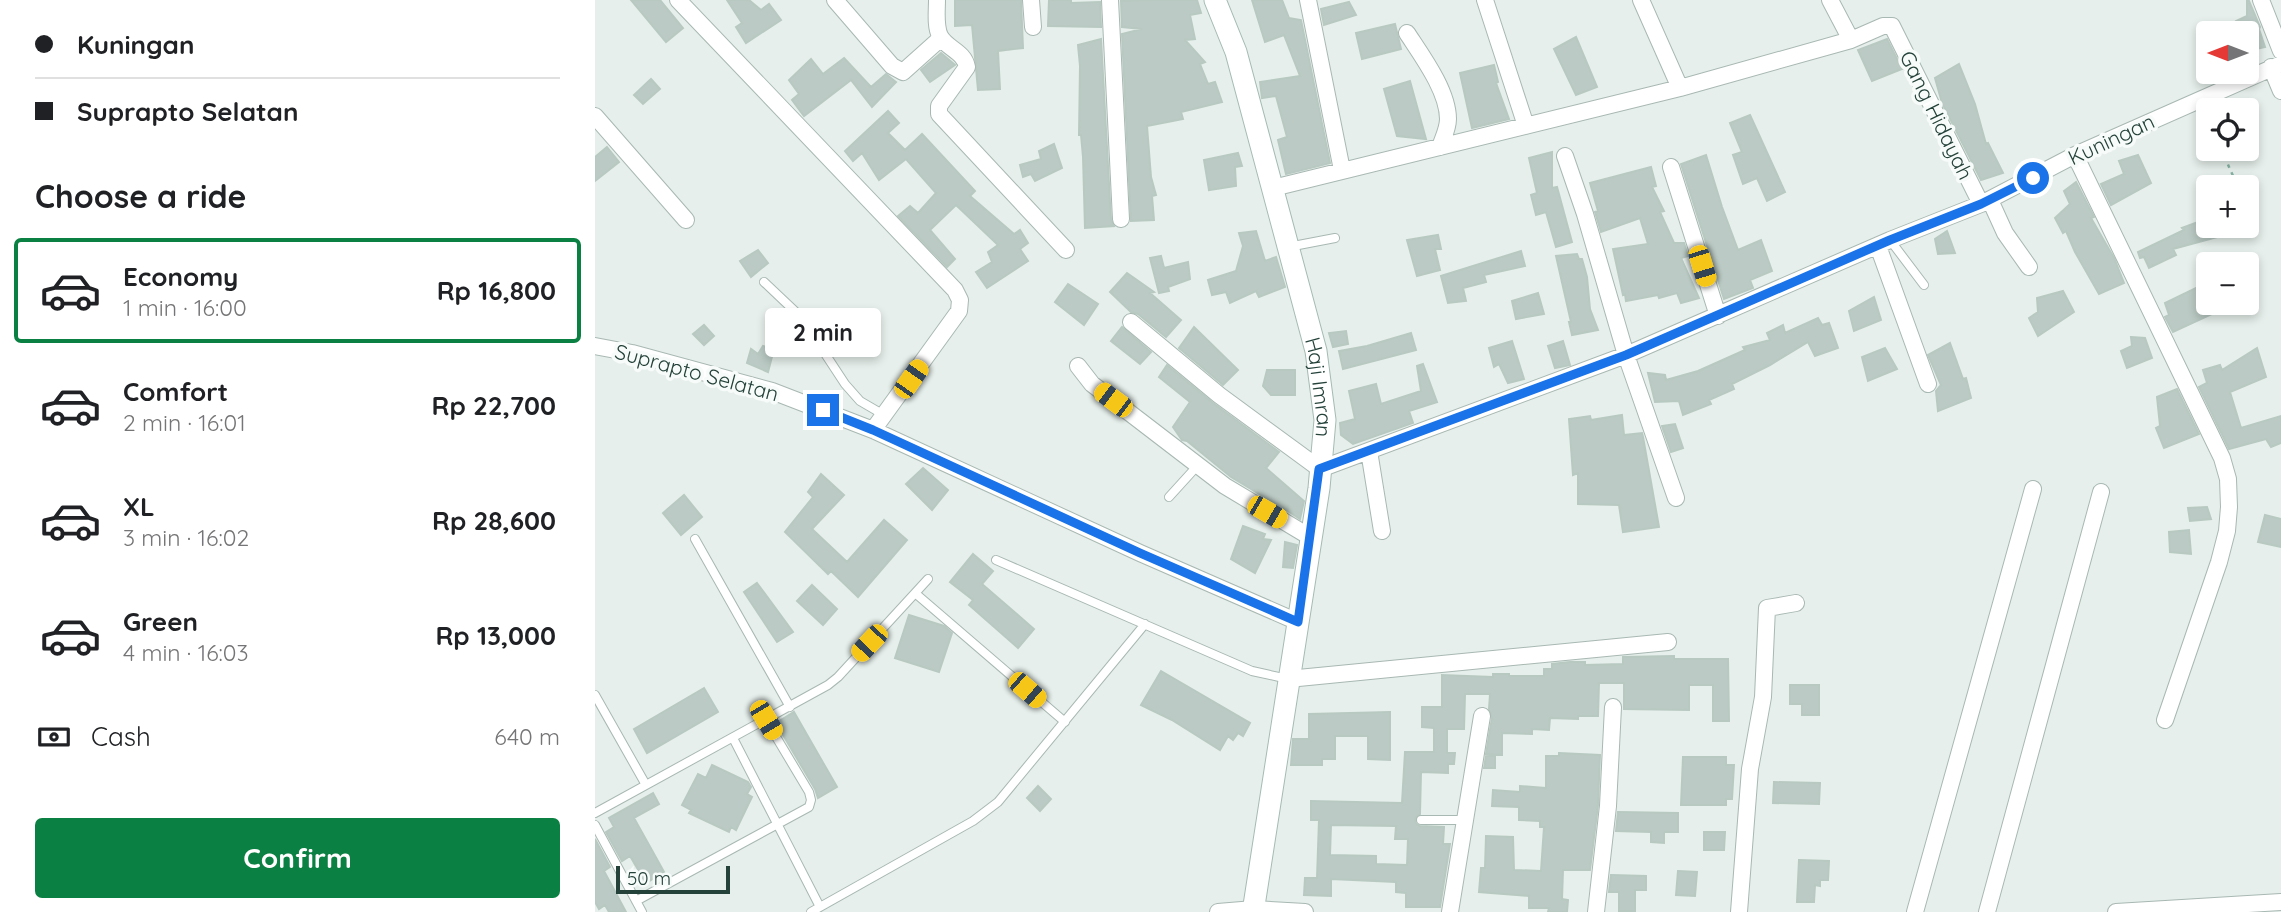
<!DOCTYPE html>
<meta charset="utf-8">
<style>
:root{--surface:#fff;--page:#f6f6f6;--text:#202124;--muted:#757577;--line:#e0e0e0;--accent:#0b8043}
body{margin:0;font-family:Quicksand,sans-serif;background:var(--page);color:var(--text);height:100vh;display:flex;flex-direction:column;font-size:26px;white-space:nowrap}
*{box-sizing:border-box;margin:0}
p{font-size:23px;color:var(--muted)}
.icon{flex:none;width:38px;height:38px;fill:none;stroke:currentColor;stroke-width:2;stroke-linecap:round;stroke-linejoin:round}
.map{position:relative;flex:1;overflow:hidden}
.side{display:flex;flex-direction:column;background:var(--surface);width:595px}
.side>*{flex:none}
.banner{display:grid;align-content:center;height:154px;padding:0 35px;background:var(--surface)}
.needle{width:46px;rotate:270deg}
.fabs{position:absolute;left:1601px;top:21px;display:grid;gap:14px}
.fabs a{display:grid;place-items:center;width:63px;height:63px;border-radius:7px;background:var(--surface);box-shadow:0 4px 10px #0003;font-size:35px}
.scale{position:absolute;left:21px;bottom:18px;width:114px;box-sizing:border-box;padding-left:7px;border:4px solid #24423a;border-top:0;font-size:19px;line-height:24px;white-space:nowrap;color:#24423a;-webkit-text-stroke:5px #f7fbf9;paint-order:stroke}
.end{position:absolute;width:32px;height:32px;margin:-16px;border:9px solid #1a73e8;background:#fff;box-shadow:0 0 0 4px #fff}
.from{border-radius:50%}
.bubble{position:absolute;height:49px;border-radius:7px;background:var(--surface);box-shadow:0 4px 10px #0003;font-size:23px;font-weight:700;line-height:49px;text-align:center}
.car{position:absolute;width:21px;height:42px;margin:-21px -10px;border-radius:9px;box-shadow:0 0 5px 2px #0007;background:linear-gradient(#f5c518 24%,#345 0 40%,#f5c518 0 76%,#345 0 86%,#f5c518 0)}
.banner b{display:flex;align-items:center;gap:24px;height:66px;font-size:26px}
.banner b+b{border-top:2px solid var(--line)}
.banner i{width:18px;height:18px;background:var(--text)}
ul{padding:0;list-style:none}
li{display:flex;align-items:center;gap:21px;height:105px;margin:0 14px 10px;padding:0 21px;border:4px solid transparent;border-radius:7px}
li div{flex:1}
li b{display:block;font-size:26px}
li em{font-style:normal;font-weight:700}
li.on{border-color:var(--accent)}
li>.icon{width:63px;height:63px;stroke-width:1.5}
h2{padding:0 35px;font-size:32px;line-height:84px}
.pay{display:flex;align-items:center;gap:18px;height:77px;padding:0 35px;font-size:26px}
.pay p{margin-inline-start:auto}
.button{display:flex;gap:14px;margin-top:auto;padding:14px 35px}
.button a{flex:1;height:80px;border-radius:7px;background:var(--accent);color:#fff;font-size:28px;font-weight:700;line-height:80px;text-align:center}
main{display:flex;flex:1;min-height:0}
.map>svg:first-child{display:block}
.building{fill:#bbcac4;stroke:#b8c9c2;stroke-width:2;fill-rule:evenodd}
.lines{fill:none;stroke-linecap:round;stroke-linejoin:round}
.lane-casing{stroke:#a8b8b2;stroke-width:10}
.street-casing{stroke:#a8b8b2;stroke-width:18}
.secondary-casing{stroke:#a4bbb3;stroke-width:23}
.path{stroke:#86b3a5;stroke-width:2.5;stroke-dasharray:3.5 5;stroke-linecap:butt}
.lane{stroke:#fff;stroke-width:8}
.street{stroke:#fff;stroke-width:16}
.secondary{stroke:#fff;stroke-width:21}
.route{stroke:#1a73e8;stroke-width:9}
.labels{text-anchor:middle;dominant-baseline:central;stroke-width:7;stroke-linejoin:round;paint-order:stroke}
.street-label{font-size:21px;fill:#24423a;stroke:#f7fbf9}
</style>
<main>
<section class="side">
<div class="banner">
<b><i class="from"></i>Kuningan</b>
<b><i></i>Suprapto Selatan</b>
</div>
<h2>Choose a ride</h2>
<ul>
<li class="on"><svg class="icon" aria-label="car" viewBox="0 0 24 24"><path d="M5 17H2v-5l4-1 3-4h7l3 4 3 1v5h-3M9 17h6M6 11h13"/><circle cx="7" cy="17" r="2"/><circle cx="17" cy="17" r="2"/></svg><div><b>Economy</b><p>1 min · 16:00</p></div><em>Rp 16,800</em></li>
<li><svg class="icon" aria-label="car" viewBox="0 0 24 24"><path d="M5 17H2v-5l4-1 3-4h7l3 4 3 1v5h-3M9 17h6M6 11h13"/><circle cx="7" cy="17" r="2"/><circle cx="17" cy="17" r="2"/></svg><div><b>Comfort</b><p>2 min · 16:01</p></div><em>Rp 22,700</em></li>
<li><svg class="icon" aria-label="car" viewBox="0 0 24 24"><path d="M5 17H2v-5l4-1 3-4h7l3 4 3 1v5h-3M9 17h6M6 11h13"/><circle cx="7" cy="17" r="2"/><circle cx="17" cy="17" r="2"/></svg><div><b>XL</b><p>3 min · 16:02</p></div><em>Rp 28,600</em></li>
<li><svg class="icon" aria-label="car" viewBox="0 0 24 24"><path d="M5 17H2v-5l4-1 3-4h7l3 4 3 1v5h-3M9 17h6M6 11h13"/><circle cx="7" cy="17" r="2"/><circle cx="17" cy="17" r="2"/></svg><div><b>Green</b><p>4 min · 16:03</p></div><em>Rp 13,000</em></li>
</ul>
<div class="pay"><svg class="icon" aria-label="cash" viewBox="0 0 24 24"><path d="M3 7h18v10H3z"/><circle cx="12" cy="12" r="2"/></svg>Cash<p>640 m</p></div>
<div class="button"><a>Confirm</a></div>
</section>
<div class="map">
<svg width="1686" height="912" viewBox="0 0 1686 912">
<rect width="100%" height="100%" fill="#e6efeb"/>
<path class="building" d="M 36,0 L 65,0 L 88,28 L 71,42 Z
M 132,0 L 154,0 L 166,10 L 174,4 L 186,20 L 151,43 L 141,27 L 147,23 Z
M 360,0 L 426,0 L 428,48 L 403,51 L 405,89 L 383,90 L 377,25 L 360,26 Z
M 454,0 L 476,0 L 476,3 L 505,2 L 506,27 L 453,26 Z
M 546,0 L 602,0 L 606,13 L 595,15 L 600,39 L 590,40 L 610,62 L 605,64 L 613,84 L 620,82 L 627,102 L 586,112 L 588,119 L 552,126 L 556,177 L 561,195 L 557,196 L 559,220 L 536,221 L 527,34 L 547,29 L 527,27 L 526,1 Z
M 657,0 L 687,0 L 694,18 L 706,20 L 735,163 L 691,174 L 683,140 L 692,137 L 681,96 L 667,98 L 665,82 L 705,76 L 689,35 L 670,42 Z
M 1652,1 L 1654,1 L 1665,27 L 1664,29 L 1670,47 L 1652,51 L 1652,33 L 1644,33 L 1641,21 L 1652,16 Z
M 754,2 L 761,15 L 729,25 L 726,9 Z
M 800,24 L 806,49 L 767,59 L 761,33 Z
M 981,37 L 1002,87 L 981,95 L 959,49 Z
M 506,39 L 516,220 L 519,226 L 490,228 L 488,157 L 486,135 L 484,135 L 485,66 L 483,45 Z
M 1292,39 L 1307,69 L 1277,81 L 1263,50 Z
M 346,53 L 360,65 L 335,82 L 326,70 Z
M 249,58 L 276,87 L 291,74 L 301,82 L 277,107 L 256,80 L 209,116 L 197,100 L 204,94 L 194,80 L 216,59 L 228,74 Z
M 1364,64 L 1380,104 L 1391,144 L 1393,143 L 1408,173 L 1386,180 L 1347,103 L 1340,78 Z
M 899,65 L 903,82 L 901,83 L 914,119 L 877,128 L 865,73 Z
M 56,79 L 65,89 L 48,104 L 39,95 Z
M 815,81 L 831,139 L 802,136 L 789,89 Z
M 293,111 L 304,123 L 293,133 L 310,150 L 327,134 L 380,191 L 375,196 L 419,234 L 425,230 L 433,243 L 425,249 L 433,261 L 392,288 L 381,272 L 397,262 L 393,252 L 403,245 L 361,205 L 335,230 L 360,259 L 352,267 L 303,216 L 315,206 L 323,213 L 341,193 L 311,159 L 284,180 L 267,153 L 258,161 L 250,151 Z
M 1155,115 L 1190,192 L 1172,201 L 1162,178 L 1148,184 L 1138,155 L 1147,152 L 1135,123 Z
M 459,144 L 467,168 L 440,181 L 436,174 L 428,177 L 425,165 L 446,159 L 444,151 Z
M 12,147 L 24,162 L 0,181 L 0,157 Z
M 957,152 L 957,188 L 962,187 L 977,242 L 961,247 L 951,212 L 941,215 L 936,195 L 942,193 L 934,158 Z
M 643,153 L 647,166 L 640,167 L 641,186 L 614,190 L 609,160 Z
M 1111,155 L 1127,207 L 1143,250 L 1166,240 L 1177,271 L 1155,280 L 1158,288 L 1129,299 L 1086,164 Z
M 1543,155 L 1556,183 L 1516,205 L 1506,184 L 1529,174 L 1524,161 Z
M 1056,167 L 1061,186 L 1057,187 L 1069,211 L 1065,212 L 1079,243 L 1089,243 L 1093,256 L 1086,258 L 1104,298 L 1086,303 L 1082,293 L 1064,298 L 1063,295 L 1031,301 L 1030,294 L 1028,295 L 1018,249 L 1053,244 L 1045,218 L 1006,232 L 1000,212 L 1003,211 L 995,183 Z
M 1481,182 L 1499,217 L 1496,218 L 1519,258 L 1529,283 L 1504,294 L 1480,252 L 1471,231 L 1468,233 L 1460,218 L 1475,204 L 1469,191 Z
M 1614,218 L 1614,226 L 1617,226 L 1622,237 L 1578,249 L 1581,255 L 1554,268 L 1549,257 L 1545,258 L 1543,252 L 1589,230 L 1587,228 Z
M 661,231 L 670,261 L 681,257 L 690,287 L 664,297 L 661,291 L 635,303 L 631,292 L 617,295 L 613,280 L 641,271 L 648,246 L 644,233 Z
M 1352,231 L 1360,253 L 1343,254 L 1340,239 Z
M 843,235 L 846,249 L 840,249 L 845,270 L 822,276 L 812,240 Z
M 163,250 L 173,263 L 156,277 L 145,261 Z
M 926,251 L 930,266 L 889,275 L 891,282 L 868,288 L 871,301 L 853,303 L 846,276 Z
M 982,254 L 984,259 L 987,259 L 992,277 L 995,309 L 1003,330 L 977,335 L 974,322 L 976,322 L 961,256 Z
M 566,256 L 569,268 L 593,262 L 595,279 L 573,287 L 574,291 L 564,293 L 555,258 Z
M 532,273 L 559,292 L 555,293 L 586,320 L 571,337 L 543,314 L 536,312 L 515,292 Z
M 473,284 L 503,304 L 489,325 L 460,302 Z
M 1605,286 L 1619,313 L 1578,332 L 1570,317 L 1574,315 L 1570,303 Z
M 1468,291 L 1479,312 L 1443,336 L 1434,318 L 1443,312 L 1442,298 Z
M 943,293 L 949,314 L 921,319 L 917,301 Z
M 1279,297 L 1286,320 L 1259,331 L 1254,311 Z
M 1223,318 L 1227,325 L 1234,323 L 1243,348 L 1220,356 L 1213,342 L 1175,365 L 1137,384 L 1139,389 L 1114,400 L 1116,404 L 1088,415 L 1084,401 L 1060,402 L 1053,373 L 1070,375 L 1071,380 L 1103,371 L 1150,350 L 1148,347 L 1175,340 L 1172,333 L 1188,325 L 1190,333 Z
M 109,325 L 119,336 L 109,345 L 98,334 Z
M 527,327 L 556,352 L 545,364 L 516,341 Z
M 599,327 L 643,370 L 628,385 L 584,348 Z
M 751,331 L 753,344 L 738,347 L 734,333 Z
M 816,333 L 821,350 L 748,369 L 744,351 L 772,346 Z
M 1536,337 L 1550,338 L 1557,358 L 1532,368 L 1526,351 L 1537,346 Z
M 917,341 L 929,379 L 913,383 L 904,364 L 899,367 L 894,348 Z
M 968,341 L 975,365 L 960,368 L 953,346 Z
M 1355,343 L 1368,379 L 1371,378 L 1376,398 L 1343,411 L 1341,391 L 1346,385 L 1333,355 Z
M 168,346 L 179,349 L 173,372 L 152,363 L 156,349 L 163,354 Z
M 1290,348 L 1302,369 L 1273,381 L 1267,357 Z
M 1662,348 L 1671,377 L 1635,392 L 1646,428 L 1686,416 L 1686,443 L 1676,447 L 1671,439 L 1634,449 L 1604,387 L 1612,383 L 1608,370 L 1625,365 L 1627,370 Z
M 828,364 L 842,402 L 814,411 L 818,423 L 758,444 L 746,435 L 745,423 L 760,419 L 754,391 L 781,384 L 786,404 L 826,391 L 822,366 Z
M 572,365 L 618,403 L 684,452 L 671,468 L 709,501 L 705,519 L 693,511 L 693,505 L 691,510 L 636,477 L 592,441 L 587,440 L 578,427 L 595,402 L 564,377 Z
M 672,370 L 700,370 L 700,395 L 676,395 L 668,386 Z
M 1582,389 L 1604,434 L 1569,448 L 1561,428 L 1565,426 L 1562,397 Z
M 1027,415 L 1029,435 L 1047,433 L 1048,437 L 1064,527 L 1028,532 L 1024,505 L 983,504 L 983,473 L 978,475 L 974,419 L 995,416 L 996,420 Z
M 1080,424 L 1088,448 L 1076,452 L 1067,426 Z
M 328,468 L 353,490 L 337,510 L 311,484 Z
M 226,474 L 249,495 L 217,529 L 252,562 L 289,520 L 312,540 L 263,597 L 236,571 L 233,574 L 190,532 L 218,497 L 213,492 Z
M 89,495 L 107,517 L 86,535 L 68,513 Z
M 1612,507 L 1616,519 L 1595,521 L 1593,508 Z
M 1670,515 L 1686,519 L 1686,547 L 1663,542 Z
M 648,526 L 670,534 L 668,539 L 676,540 L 660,573 L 636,559 Z
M 1594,530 L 1596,554 L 1575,552 L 1574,532 Z
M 690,542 L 702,545 L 698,568 L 688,567 Z
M 378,554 L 398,571 L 387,584 L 439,629 L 423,648 L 374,605 L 378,600 L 355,582 Z
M 162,583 L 198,632 L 182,642 L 149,592 Z
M 217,585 L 242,609 L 228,625 L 202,601 Z
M 314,615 L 349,626 L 357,633 L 344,672 L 300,658 Z
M 1079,656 L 1079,659 L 1133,659 L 1134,721 L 1118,721 L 1118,685 L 1094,685 L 1094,710 L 1029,709 L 1029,683 L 1004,683 L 1003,716 L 983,716 L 983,719 L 955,718 L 954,730 L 937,729 L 937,734 L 907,733 L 907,755 L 891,754 L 897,718 L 894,709 L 895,694 L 870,694 L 869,729 L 852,729 L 852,753 L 860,753 L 859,764 L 853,764 L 853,773 L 826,772 L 825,814 L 820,819 L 821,824 L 825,826 L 849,827 L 848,844 L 855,844 L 845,907 L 811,907 L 811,893 L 801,892 L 801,882 L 736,879 L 736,896 L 709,895 L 710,878 L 722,878 L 724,820 L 716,820 L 716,801 L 807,803 L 810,752 L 839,752 L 839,728 L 827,727 L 827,707 L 847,707 L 847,675 L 898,677 L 898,674 L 914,674 L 914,676 L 949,676 L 949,669 L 957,669 L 957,664 L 975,662 L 990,662 L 990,665 L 1028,664 L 1028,657 ZM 736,825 L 801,826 L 800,839 L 813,839 L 812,865 L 781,864 L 781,856 L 735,855 Z
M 566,671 L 655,723 L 648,736 L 643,733 L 638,740 L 633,736 L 625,750 L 577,720 L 546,705 Z
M 1195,685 L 1224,685 L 1224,715 L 1207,715 L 1207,704 L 1195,704 Z
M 109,688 L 123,712 L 52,753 L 39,729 Z
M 199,712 L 242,787 L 223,798 L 220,789 L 181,723 Z
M 795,712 L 795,760 L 773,759 L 773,736 L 740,736 L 740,759 L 727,759 L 727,765 L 696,765 L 698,739 L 714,739 L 714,714 Z
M 964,753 L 1005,755 L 1003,805 L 995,870 L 968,870 L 967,899 L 973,900 L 972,912 L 953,912 L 954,908 L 934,908 L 934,896 L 884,892 L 886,868 L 890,868 L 891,836 L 918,837 L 919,870 L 946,871 L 949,827 L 945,827 L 945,821 L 924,820 L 924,807 L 897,806 L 898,790 L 925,792 L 925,786 L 951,788 L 951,756 L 964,756 Z
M 891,756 L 900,756 L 900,768 L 889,768 Z
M 1088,757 L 1131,757 L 1131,765 L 1139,765 L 1137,799 L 1131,799 L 1131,805 L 1086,805 Z
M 117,765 L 153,782 L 156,787 L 152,794 L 157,797 L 141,830 L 136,827 L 134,832 L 94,813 L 96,810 L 87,805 L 103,774 L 111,778 Z
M 1179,782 L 1225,783 L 1224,804 L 1178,803 Z
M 443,786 L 456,799 L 445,811 L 432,798 Z
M 58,793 L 64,804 L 39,818 L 69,872 L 51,883 L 35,856 L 27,861 L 11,832 L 19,827 L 14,818 Z
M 1023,812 L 1083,813 L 1083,832 L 1069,832 L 1069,843 L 1056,842 L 1056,832 L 1021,831 Z
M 1109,832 L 1130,832 L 1129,850 L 1109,850 Z
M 0,839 L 15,867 L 9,871 L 31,912 L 14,912 L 10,905 L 4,909 L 0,902 Z
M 1204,860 L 1234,861 L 1233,880 L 1225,880 L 1225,886 L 1220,885 L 1219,902 L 1202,902 Z
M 1083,871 L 1102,872 L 1100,896 L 1081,895 Z
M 1016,875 L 1051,876 L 1051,890 L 1040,890 L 1040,911 L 1024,911 L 1024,892 L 1014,892 Z"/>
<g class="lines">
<g class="lane-casing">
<path id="lane" d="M 1295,240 L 1329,285
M 693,247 L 740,238
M 169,282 L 206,317 L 250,384 L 265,401 L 289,415
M 574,497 L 604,464
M 100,539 L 195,707
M 401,560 L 657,671 L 693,679
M 320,593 L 470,722
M 0,695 L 51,785
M 138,738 L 225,907
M 0,813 L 233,685 L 243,677 L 333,579
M 826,820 L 870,820
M 0,825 L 47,912
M 41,901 L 214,807 L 216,800 L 214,792 L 171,720
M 216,912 L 378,821 L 403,802 L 550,624"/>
</g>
<g class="street-casing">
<path id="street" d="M 83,0 L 360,290 L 365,300 L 364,311 L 278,430
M 240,0 L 297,66 L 308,72 L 346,38
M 342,0 C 342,11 340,26 345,36 C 352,49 369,51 372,67 L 344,106 L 344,114 L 471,250
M 436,0 L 438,27
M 515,0 L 526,219
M 713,0 L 747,170
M 890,0 L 931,126
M 1046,0 L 1085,88
M 1235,0 L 1256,40 L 1288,26 L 1297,26 L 1386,204
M 1666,0 L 1686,51
M 812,33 C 827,56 853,91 853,119 C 853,129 848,138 845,147
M 1676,67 L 1686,91
M 0,116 L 91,220
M 1480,155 L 1627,458 L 1633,479 L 1634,507 L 1632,531 L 1624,562 L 1570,720
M 970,156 L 990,214 L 1031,355 L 1081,498
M 1076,167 L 1123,316
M 678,188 L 1085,88 L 1256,40
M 1395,200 L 1410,233 L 1434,267
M 1283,246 L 1333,384
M 536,322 L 624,395 L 725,469 L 1031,355 L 1295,240 L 1386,204 L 1480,155 L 1686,64
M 0,346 L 37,353 L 177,391 L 278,430 L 545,553 L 703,622
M 483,366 L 497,384 L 630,486 L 715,537
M 774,451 L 787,531
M 693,679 L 1073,642
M 623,912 L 659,909 L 710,912
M 855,912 L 887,716
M 1001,912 L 1013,806 L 1018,707
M 1144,912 L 1155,769 L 1168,697 L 1172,608 L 1201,603
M 1320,912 L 1438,489
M 1392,912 L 1506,492
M 1521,912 L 1686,902"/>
</g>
<g class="secondary-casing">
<g id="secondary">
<path id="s1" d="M 620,0 L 641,52 L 721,351 L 730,420 L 724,488 L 658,912"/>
</g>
</g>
<path class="path" d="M 1626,149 L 1643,187"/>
<use href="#lane" class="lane"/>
<use href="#street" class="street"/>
<use href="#secondary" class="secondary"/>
</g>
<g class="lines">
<path class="route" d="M 228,410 L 278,430 L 545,553 L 703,622 L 724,469 L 1031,355 L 1295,240 L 1386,204 L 1438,178"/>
</g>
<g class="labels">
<g class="street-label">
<text transform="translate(1342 115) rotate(64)">Gang Hidayah</text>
<text transform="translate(1516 139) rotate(-25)">Kuningan</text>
<text transform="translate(102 372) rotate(15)">Suprapto Selatan</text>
<text stroke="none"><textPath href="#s1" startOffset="402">Haji Imran</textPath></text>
</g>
</g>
</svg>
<div class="fabs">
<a><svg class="needle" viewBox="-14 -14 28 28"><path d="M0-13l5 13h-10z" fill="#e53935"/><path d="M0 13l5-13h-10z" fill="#757577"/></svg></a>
<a><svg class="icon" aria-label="locate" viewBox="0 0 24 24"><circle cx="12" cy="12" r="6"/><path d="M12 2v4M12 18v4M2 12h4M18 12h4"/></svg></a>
<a>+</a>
<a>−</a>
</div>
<div class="scale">50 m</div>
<i class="end from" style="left:1438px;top:178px"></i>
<i class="end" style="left:228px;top:410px"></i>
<div class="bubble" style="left:170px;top:308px;width:116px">2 min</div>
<i class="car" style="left:1107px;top:266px;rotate:163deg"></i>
<i class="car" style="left:316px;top:379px;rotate:35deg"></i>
<i class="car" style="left:518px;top:400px;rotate:307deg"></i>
<i class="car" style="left:672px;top:512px;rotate:120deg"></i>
<i class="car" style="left:274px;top:643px;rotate:223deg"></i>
<i class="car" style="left:432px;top:690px;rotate:131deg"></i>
<i class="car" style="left:171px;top:720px;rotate:149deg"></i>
</div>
</main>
